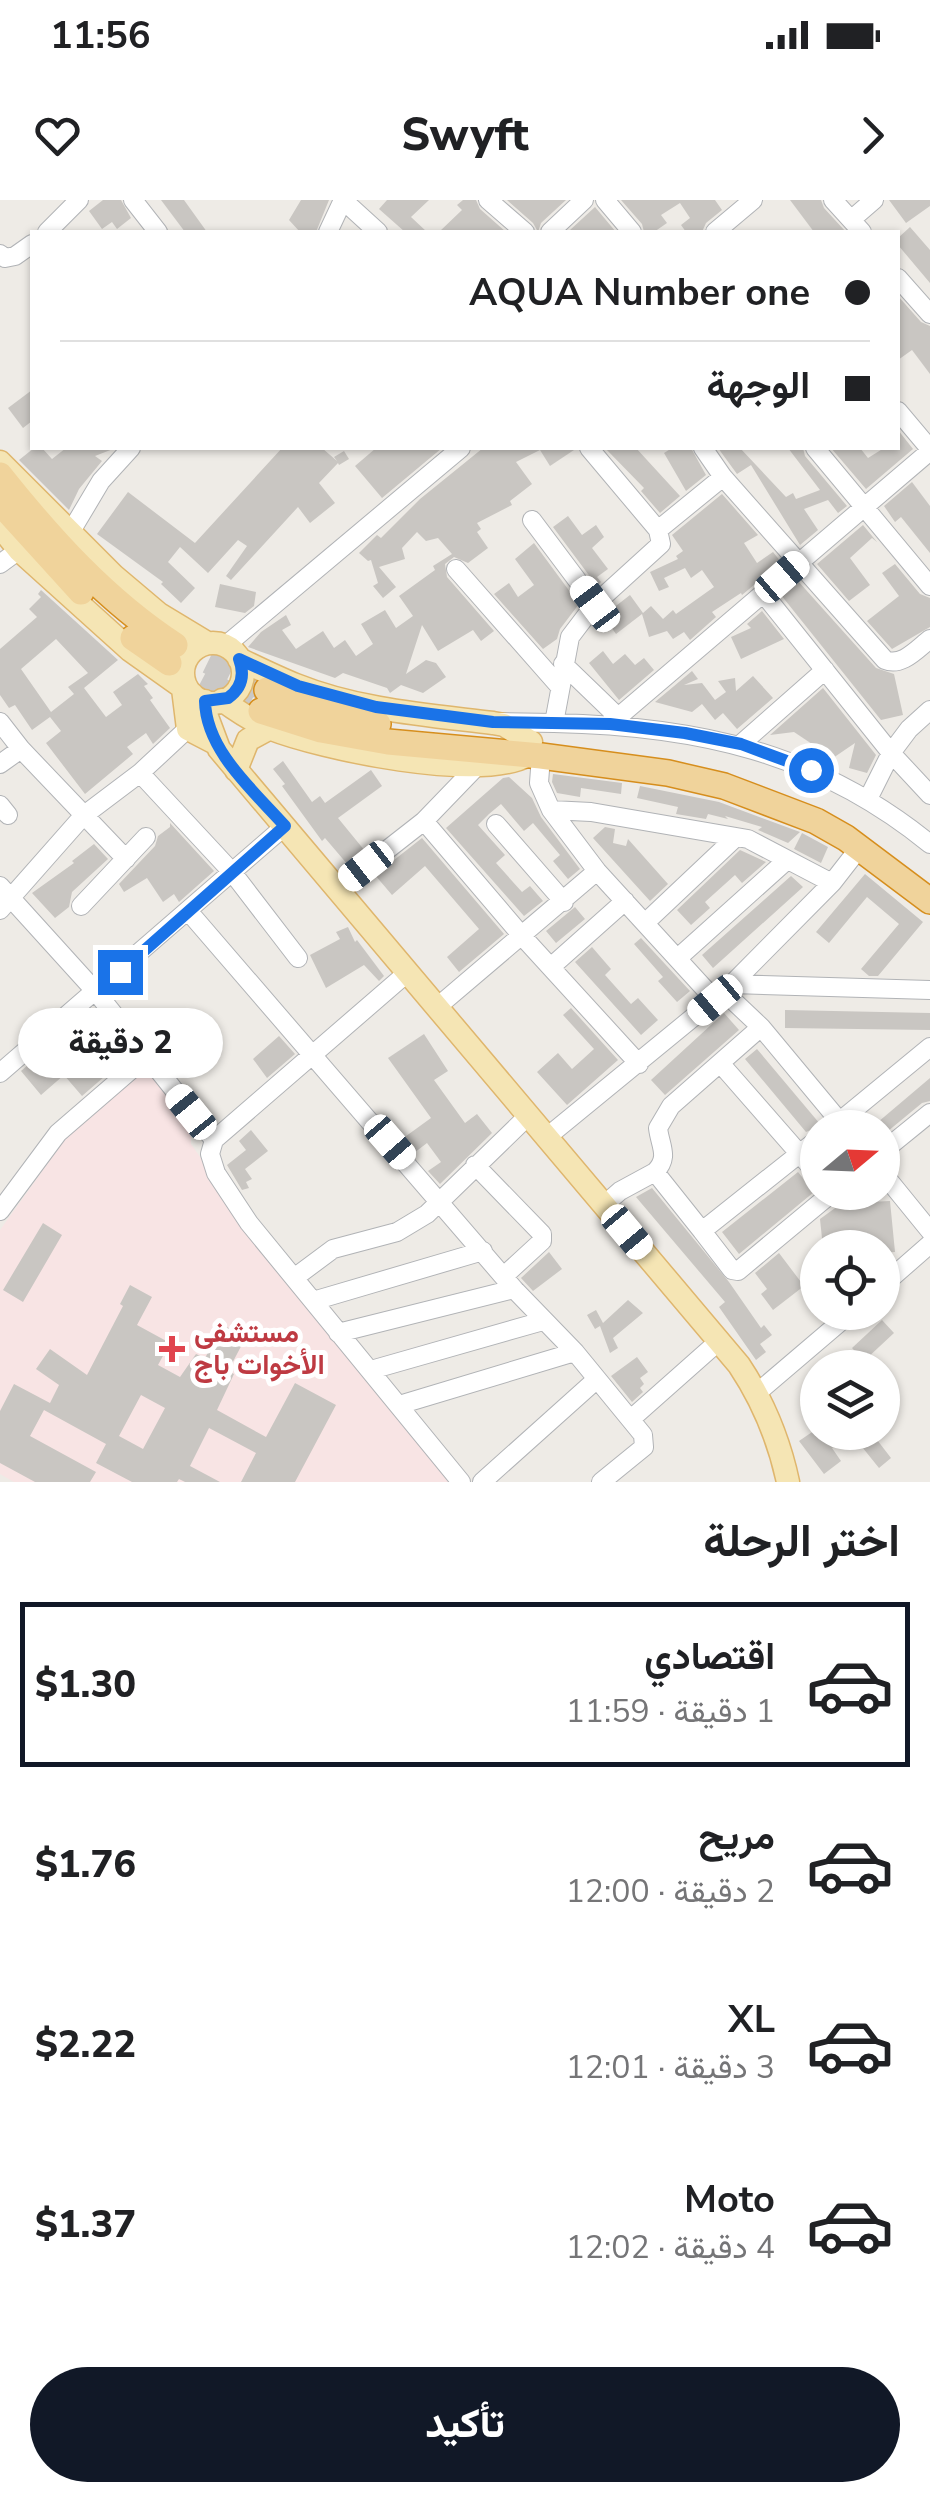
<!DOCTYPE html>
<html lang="ar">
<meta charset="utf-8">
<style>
:root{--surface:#fff;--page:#f2f2f2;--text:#202124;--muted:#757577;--line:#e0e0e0;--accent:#111827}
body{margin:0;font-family:"Nunito Sans",Vazirmatn,sans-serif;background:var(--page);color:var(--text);direction:rtl;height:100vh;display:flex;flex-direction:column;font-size:38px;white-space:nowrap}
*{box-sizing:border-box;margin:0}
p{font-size:32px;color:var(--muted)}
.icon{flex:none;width:55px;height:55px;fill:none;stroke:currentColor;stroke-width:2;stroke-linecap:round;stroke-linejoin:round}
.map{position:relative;height:1282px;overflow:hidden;direction:ltr}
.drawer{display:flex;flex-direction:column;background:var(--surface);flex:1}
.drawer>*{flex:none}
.banner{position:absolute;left:30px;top:30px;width:870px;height:220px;border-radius:0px;box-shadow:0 2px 8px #0004;direction:rtl;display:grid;align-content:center;height:220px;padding:0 30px;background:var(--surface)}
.needle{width:65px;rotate:71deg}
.tools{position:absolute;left:800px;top:910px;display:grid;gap:20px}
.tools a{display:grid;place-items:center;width:100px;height:100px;border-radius:50%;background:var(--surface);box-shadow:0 2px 8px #0004;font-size:50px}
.end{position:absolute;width:45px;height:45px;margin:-22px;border:12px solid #1a73e8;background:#fff;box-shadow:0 0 0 5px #fff}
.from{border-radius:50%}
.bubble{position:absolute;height:70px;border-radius:35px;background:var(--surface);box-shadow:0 2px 8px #0004;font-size:32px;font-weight:800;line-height:70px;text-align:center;direction:rtl}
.car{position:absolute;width:30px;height:60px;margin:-30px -15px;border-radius:12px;box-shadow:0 0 8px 2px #0007;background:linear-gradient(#fff 24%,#345 0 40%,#fff 0 76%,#345 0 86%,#fff 0)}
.banner b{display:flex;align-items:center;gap:35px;height:95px;font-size:38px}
.banner b+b{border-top:2px solid var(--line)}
.banner i{width:25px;height:25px;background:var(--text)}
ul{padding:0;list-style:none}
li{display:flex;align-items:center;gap:30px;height:165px;margin:0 20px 15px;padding:0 10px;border:5px solid transparent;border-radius:0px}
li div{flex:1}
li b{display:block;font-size:38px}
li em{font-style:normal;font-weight:800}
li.selected{border-color:var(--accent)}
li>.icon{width:90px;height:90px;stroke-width:1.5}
h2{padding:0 30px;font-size:45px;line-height:120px}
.primary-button{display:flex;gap:20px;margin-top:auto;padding:20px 30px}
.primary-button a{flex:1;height:115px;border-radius:60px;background:var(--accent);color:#fff;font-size:40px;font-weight:800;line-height:115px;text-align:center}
.status{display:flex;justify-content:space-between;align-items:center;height:70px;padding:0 50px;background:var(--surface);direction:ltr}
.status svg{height:28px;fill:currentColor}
header{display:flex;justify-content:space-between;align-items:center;height:130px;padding:0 30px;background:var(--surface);font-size:45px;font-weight:800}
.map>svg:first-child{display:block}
.medical{fill:#f8e4e4}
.building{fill:#c9c6c2;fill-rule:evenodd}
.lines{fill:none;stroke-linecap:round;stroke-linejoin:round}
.highway-tunnel{stroke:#cac8c6;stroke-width:25;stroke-dasharray:25 12;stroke-linecap:butt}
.minor-casing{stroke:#b1b3b6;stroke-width:20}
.major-casing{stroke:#dfb66d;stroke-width:25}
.highway-casing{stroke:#d68e1d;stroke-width:28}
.minor{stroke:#fff;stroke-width:18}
.major{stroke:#f5e5b4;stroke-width:22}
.highway{stroke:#f0d39b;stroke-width:25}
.route{stroke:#1a73e8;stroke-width:12}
.health-dot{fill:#e0444e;stroke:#fff;stroke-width:4}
.labels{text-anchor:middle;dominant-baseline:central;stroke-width:10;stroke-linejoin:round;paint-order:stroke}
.health-label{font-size:28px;font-weight:bold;fill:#be3a42;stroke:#fff;text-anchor:start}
</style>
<div class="status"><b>11:56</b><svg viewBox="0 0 49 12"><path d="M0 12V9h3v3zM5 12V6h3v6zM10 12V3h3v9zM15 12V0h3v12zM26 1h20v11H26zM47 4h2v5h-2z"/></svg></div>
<header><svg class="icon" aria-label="forward" viewBox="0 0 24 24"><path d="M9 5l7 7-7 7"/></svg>Swyft<svg class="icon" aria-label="heart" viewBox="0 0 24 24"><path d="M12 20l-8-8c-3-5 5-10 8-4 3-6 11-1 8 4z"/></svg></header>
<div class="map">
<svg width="930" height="1282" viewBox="0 0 930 1282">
<rect width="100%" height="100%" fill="#eeebe6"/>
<path class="medical" d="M 150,867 L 190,917 L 191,944 L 277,1066 L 455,1282 L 14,1282 L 0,1274 L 0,1030 L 71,931 Z"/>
<path class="building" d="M 103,0 L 121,0 L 131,18 L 117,29 L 112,22 L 102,29 L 89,11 Z
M 161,0 L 184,0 L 207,32 L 185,32 Z
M 301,0 L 329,0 L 316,32 L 300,32 L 289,20 Z
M 387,0 L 429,0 L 411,17 L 427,32 L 405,32 L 379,9 Z
M 463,0 L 476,0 L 480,9 L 506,32 L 439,32 L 462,10 L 457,5 Z
M 507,0 L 566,0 L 541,23 L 538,32 L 533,23 Z
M 621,0 L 715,0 L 722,10 L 706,23 L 702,32 L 686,32 L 681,25 L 690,18 L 680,3 L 661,15 L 667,23 L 654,32 L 644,32 L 642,24 Z
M 790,0 L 821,0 L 824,8 L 846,32 L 814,32 Z
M 889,0 L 930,0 L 930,6 L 906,23 Z
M 595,7 L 616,32 L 572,32 L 570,30 Z
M 910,27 L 930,50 L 930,83 L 898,45 L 898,38 Z
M 898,96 L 921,122 L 930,126 L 930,174 L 912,150 L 898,160 Z
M 32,190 L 32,221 L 23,228 L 8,208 Z
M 898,230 L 913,249 L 866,289 L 831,248 L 860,248 L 868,258 L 884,248 L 898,248 Z
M 34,248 L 42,248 L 52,259 L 66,248 L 113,249 L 95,256 L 102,261 L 79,289 L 69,310 L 19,260 Z
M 282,248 L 322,248 L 337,261 L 334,257 L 344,251 L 349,259 L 339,265 L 338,263 L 319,283 L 335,303 L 310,323 L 298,307 L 231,380 L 226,376 L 247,346 L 238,340 L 208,373 L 180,347 L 168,362 L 195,388 L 181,403 L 161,384 L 163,382 L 97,334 L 128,292 L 195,343 Z
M 376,248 L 442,248 L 382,298 L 355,266 Z
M 483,248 L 577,248 L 550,266 L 540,250 L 516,262 L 532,284 L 510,301 L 512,305 L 477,323 L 481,329 L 477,332 L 488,348 L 468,363 L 454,357 L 445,364 L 447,377 L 494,431 L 481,441 L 473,430 L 438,451 L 422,425 L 406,474 L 426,460 L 436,463 L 446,477 L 423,493 L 401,485 L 390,493 L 387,488 L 343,473 L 335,478 L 248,447 L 261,432 L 286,415 L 291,425 L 282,430 L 296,449 L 323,431 L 334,448 L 345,440 L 356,456 L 373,444 L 361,424 L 385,410 L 396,428 L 413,416 L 399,396 L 435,370 L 433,366 L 452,354 L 438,338 L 426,341 L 417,332 L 402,348 L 405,359 L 379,367 L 396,387 L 383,398 L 373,386 L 378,383 L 371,360 L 368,361 L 359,353 L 377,335 L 381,338 L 420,299 Z
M 605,248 L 636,248 L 680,296 L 660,313 L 641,291 L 644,288 Z
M 672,248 L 691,248 L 706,275 L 686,291 L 664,253 Z
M 718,248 L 740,248 L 786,297 L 793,293 L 796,299 L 820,290 L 788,248 L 803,248 L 805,256 L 847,306 L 838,313 L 828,300 L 804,309 L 818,330 L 800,345 L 751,265 L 737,274 Z
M 912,282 L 930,306 L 930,353 L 901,317 L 895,322 L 884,306 Z
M 722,294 L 758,335 L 744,343 L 757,363 L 773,352 L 781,362 L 742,395 L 741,393 L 712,412 L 716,417 L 690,440 L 684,432 L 673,439 L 667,431 L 649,437 L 642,414 L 616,434 L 603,416 L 630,395 L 643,413 L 651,406 L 663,419 L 673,410 L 676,414 L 714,387 L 702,370 L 691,378 L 685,368 L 664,378 L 669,387 L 659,391 L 650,372 L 678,359 L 676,356 L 683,351 L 672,335 Z
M 568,316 L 582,335 L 596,325 L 604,337 L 592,348 L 608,369 L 597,377 L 601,382 L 597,386 L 553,327 Z
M 863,325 L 877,342 L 872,338 L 850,358 L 870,385 L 849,401 L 817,364 Z
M 534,343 L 579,404 L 560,429 L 557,439 L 543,449 L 494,394 L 509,383 L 518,397 L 534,385 L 515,359 Z
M 895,364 L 920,394 L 930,398 L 930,427 L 892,449 L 867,421 L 899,396 L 882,373 Z
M 798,381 L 876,468 L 894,474 L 903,515 L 881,520 L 781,395 Z
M 220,384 L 256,392 L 254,406 L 245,413 L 215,407 Z
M 41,390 L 118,460 L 84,488 L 106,517 L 122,505 L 113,492 L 138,474 L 148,484 L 144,486 L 153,498 L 150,500 L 170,528 L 153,544 L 146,533 L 127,547 L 133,554 L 85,594 L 46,543 L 61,531 L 50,517 L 32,530 L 15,505 L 9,508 L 0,495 L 0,449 L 37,417 L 29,409 L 41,397 L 38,394 ZM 56,439 L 88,473 L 68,487 L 74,494 L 51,512 L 21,469 Z
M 762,411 L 784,439 L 741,459 L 731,437 L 751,428 L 747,424 Z
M 603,451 L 613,464 L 625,454 L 635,465 L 644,458 L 654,470 L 619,500 L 589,463 Z
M 692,471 L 698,479 L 684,485 L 702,483 L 715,500 L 726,492 L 718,481 L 735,478 L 736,491 L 753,476 L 773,498 L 737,529 L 723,513 L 715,520 L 702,504 L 692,512 L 655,502 Z
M 823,488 L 876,555 L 867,573 L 849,568 L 855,543 L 833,558 L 794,532 L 770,535 Z
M 283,561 L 312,602 L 320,596 L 325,603 L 371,570 L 382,586 L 338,618 L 365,651 L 348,665 L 325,638 L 322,641 L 282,586 L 285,584 L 273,569 Z
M 553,574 L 622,583 L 621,594 L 581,588 L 580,597 L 557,593 L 552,582 Z
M 509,577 L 532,598 L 541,617 L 580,669 L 568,679 L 553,661 L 560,655 L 533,623 L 524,631 L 501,604 L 489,614 L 478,625 L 505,655 L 496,663 L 522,692 L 530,686 L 543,701 L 524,716 L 446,628 L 503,578 Z
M 640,586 L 719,602 L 800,632 L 788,643 L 758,630 L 762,627 L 725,616 L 728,619 L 708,614 L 706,619 L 676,614 L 678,607 L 637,598 Z
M 170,623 L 214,671 L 179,702 L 174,694 L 163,702 L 147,678 L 124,692 L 119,684 L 155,646 L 158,636 L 170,627 Z
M 605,627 L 615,629 L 613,643 L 626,646 L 628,639 L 668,684 L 650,701 L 593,638 Z
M 802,633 L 828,647 L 821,663 L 794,649 Z
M 422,638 L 504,734 L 459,772 L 447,757 L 479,729 L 425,666 L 392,695 L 375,675 Z
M 94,644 L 108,659 L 72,692 L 69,707 L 55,718 L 32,693 L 74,663 L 72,661 Z
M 740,650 L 766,662 L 742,683 L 735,675 L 705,702 L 710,708 L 691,725 L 677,710 Z
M 865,674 L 923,722 L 878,776 L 869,776 L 861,769 L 899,724 L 867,697 L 829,743 L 816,732 Z
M 791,676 L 803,687 L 713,768 L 702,755 Z
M 575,707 L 585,719 L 556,743 L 546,731 Z
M 348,727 L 355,742 L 357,740 L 384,776 L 379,781 L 364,765 L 326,788 L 310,755 L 340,739 L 336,732 Z
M 641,738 L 690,791 L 677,802 L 658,781 L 663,777 L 634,744 Z
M 592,747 L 611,769 L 605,775 L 631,804 L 638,798 L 658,820 L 641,835 L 575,762 Z
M 571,808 L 618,860 L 567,905 L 537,872 L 558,853 L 572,869 L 594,849 L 563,815 Z
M 785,810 L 930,813 L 930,830 L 785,828 Z
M 724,813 L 739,830 L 665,895 L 651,880 Z
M 86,815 L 108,840 L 104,844 L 120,863 L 82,896 L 64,875 L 41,895 L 21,871 Z
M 424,834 L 448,871 L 434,880 L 465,923 L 477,914 L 492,933 L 440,984 L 428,971 L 441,962 L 427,943 L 414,953 L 402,939 L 431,918 L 388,858 Z
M 279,836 L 295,854 L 267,878 L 253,859 Z
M 757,849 L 820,924 L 818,927 L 806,932 L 745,859 Z
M 930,878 L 930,901 L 922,903 L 882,936 L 882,928 L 871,928 Z
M 251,930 L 268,951 L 245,969 L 252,979 L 246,982 L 249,988 L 242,990 L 227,965 L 246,950 L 239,941 Z
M 798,972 L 814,992 L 739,1054 L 722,1032 Z
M 652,988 L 729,1082 L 761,1128 L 764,1125 L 772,1135 L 760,1144 L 766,1152 L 756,1160 L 719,1107 L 725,1102 L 636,997 Z
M 869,992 L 870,1002 L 890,1001 L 895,1052 L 882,1053 L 882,1048 L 823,1048 L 820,1019 L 842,1003 L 845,993 Z
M 43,1023 L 62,1035 L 23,1102 L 3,1090 Z
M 549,1052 L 562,1069 L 533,1091 L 521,1078 Z
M 779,1053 L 804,1086 L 773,1110 L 761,1094 L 767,1089 L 755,1073 Z
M 130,1085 L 152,1097 L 137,1125 L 170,1143 L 158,1165 L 180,1177 L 196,1154 L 205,1158 L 223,1125 L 246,1137 L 228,1171 L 234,1174 L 217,1210 L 266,1237 L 295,1183 L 336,1205 L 295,1282 L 241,1282 L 256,1253 L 209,1228 L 190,1266 L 220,1282 L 185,1282 L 179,1279 L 177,1282 L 132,1282 L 96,1263 L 106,1244 L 44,1210 L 30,1236 L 96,1272 L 90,1282 L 35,1282 L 0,1263 L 0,1211 L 14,1184 L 50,1203 L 59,1185 L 36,1169 L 50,1149 L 87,1175 L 123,1106 L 120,1104 ZM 141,1195 L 165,1208 L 143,1249 L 119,1236 Z
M 628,1100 L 643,1113 L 613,1138 L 618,1148 L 610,1153 L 600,1126 L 595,1129 L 587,1115 L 596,1110 L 603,1123 Z
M 882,1120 L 894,1133 L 864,1161 L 852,1148 Z
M 637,1157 L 648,1172 L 640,1178 L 644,1184 L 640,1188 L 643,1192 L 632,1202 L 611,1176 Z
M 818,1228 L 818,1232 L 837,1232 L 841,1241 L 832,1248 L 841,1261 L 824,1274 L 799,1241 Z
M 850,1232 L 871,1232 L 891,1258 L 879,1268 Z"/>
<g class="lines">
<path class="highway-tunnel" d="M 175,445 L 267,490
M 169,463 L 249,505"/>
<g class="minor-casing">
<path id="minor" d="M 133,0 L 158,32
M 488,0 L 525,32
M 605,0 L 632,32
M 833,0 L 862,32
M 852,19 L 874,0
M 47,32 L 79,0
M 328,32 L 343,0 L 378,32
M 550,32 L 584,0
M 715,32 L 753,0
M 0,54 L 5,58 L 15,56 L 32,44
M 898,78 L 930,114
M 898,211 L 930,249
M 589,248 L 658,330 L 661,344 L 595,404 L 570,437 L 554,523 C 697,526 817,552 930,644
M 703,248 L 723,277 L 885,460 C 902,467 917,449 930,439
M 815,248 L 930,386
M 532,320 L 595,404
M 658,330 L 723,277
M 70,333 L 101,281 L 131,248
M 0,364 L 19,350
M 456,369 L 560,487
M 763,393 L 891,553 L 868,599
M 225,446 L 461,248
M 563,464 L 618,517
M 930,510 L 909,529 L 891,553 L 930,595
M 0,522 L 21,549 L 126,659
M 500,522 L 554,523
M 610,524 L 930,251
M 741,544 L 825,470
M 541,556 L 539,583 L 551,610 L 597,671 L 715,800
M 0,564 L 21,549
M 140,573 L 232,672 L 298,758
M 0,605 L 8,615
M 551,610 L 591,612 L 748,639 L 832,683 L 860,647
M 424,621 L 522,736 L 639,864
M 496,624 L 564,702
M 0,686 L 96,792 L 214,940
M 337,689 L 424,621 L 478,565
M 81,706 L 146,637
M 0,710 L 83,616 L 140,573 L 197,520
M 189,712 L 514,1089 L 575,1152 L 643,1235 L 644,1247 L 601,1282
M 646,722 L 735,638
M 679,757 L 787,660
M 552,766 L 625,701
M 407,773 L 214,940 L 210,954 L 216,973 L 249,1023 L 461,1282
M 733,784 L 930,790
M 724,792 L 761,827 L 845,928
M 436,808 L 597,671
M 761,827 L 671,906 L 658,928 C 660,946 670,957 655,972 L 702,1031 L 818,939
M 720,863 L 818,975
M 0,873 L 285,626
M 834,926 L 930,847
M 547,937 L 724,792 L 832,683
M 882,952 L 930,913
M 475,965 L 542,1034 L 542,1041 L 505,1075
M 882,972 L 930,1031
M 604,1005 L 620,991 L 655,972
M 0,1011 L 58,933 L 146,857
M 702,1031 L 732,1070 L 738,1071 L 833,992
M 294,1078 L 333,1049 L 397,1032 L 427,1014 L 529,915
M 882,1086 L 930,1044
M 313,1101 L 483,1051
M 338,1133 L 514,1089
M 371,1170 L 543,1121
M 757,1193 L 852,1112
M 399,1205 L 575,1152
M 631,1219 L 719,1141
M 482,1282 L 597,1179"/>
</g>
<g class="major-casing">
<path id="major" d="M 0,262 L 114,376 L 159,414 L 207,443
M 0,326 L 19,350 L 130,450 L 192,494
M183 473a30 30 0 1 1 60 0a30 30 0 1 1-60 0Z
M 239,459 C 258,468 276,477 296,485 C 358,510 428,515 493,523 L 504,525 L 531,542
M 183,489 L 188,529 L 215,543
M 222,500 C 237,511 252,521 269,528 C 322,549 479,582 528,555
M 205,501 L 207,517 L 219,549 L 739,1165 C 763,1201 779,1240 788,1282
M 236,570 L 248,540 L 270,528"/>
</g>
<g class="highway-casing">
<path id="highway" d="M 0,275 C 51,339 106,400 175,445
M 0,303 L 81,392
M 133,438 L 169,463
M 267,490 L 319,509 L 378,524
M 261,511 L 321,530 L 388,542 L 541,556 L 668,573 L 724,586 L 816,621 L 846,638 L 930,701"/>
</g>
<use href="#minor" class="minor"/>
<use href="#major" class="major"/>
<use href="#highway" class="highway"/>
</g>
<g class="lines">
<path class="route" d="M 120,772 L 285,626 C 254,591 206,551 205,501 L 228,498 C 242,488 245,475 239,459 L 298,486 L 376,507 L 493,522 L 610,524 L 685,533 L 741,544 L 811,570"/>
</g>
<path class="health-dot" d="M167 1134h10v10h10v10h-10v10h-10v-10h-10v-10h10z"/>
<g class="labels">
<g class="health-label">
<text x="194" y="1133">مستشفى<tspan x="194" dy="32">الأخوات باج</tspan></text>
</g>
</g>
</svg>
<div class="tools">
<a><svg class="needle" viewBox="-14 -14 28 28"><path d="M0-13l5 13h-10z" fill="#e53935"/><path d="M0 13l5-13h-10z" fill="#757577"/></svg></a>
<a><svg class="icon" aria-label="locate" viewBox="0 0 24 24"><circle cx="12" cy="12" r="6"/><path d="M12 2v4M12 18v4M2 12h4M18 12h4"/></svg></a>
<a><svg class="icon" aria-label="layers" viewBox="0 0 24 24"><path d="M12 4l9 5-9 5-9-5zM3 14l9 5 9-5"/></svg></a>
</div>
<i class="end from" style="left:811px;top:570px"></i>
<i class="end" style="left:120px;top:772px"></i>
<div class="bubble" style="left:18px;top:808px;width:205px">2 دقيقة</div>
<i class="car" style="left:782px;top:377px;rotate:49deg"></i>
<i class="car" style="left:595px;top:404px;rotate:323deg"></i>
<i class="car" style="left:366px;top:666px;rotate:232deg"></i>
<i class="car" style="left:715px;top:800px;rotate:230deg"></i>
<i class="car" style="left:191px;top:912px;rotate:321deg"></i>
<i class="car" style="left:390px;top:942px;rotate:139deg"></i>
<i class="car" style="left:627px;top:1032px;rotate:140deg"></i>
<div class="banner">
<b><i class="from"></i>AQUA Number one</b>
<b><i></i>الوجهة</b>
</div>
</div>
<section class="drawer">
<h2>اختر الرحلة</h2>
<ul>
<li class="selected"><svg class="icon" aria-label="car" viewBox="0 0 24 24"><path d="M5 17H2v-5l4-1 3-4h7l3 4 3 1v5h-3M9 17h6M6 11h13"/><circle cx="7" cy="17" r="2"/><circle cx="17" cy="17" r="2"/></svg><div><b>اقتصادي</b><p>1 دقيقة · 11:59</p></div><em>$1.30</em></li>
<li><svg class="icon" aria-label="car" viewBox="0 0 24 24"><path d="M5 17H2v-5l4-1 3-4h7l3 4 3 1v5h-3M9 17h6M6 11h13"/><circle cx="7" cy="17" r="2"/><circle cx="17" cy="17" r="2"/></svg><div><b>مريح</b><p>2 دقيقة · 12:00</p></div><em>$1.76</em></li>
<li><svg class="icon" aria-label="car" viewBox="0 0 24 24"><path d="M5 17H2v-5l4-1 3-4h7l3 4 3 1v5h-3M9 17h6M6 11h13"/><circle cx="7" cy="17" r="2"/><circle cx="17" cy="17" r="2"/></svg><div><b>XL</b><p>3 دقيقة · 12:01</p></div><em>$2.22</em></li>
<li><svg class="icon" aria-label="car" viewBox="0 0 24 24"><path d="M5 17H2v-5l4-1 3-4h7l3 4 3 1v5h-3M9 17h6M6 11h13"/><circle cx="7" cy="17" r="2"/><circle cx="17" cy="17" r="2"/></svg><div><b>Moto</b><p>4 دقيقة · 12:02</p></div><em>$1.37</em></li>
</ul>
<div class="primary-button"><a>تأكيد</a></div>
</section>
